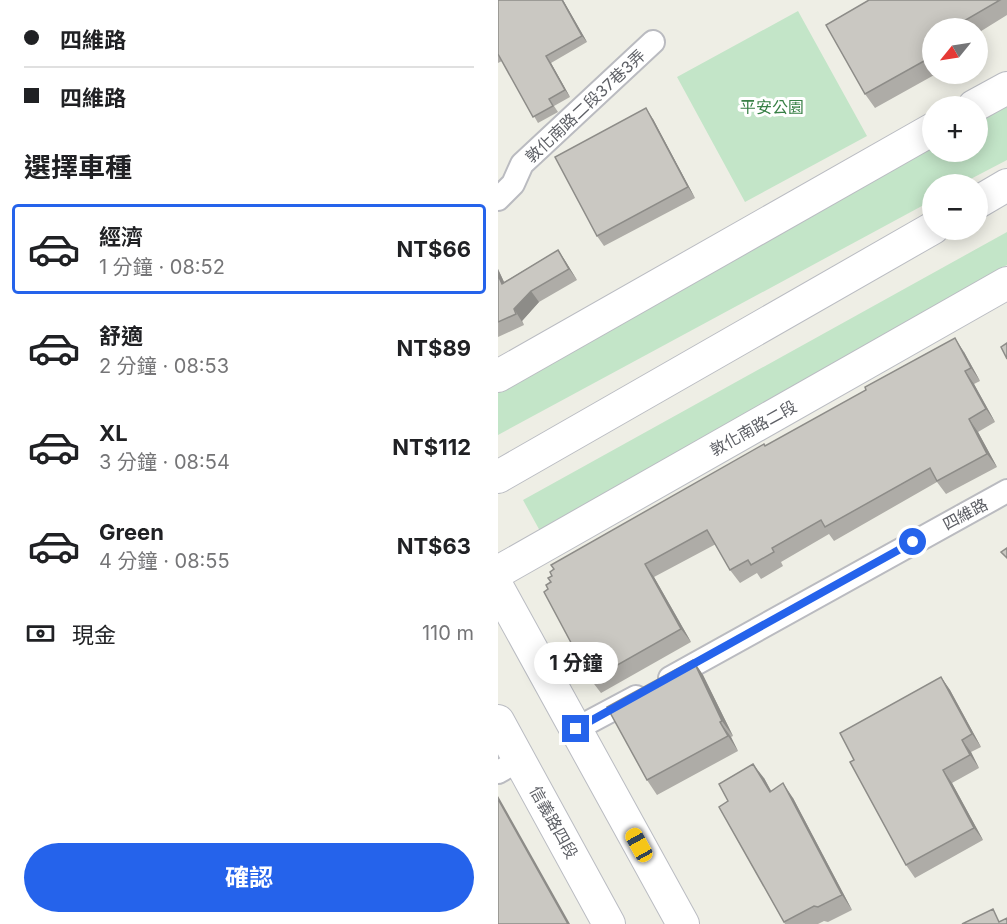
<!DOCTYPE html>
<html lang="zh-TW">
<meta charset="utf-8">
<style>
:root{--surface:#fff;--page:#f2f2f2;--text:#202124;--muted:#757577;--line:#e0e0e0;--accent:#2563eb}
body{margin:0;font-family:Inter,"Noto Sans TC",sans-serif;background:var(--page);color:var(--text);height:100vh;display:flex;flex-direction:column;font-size:22px;white-space:nowrap}
*{box-sizing:border-box;margin:0}
p{font-size:20px;color:var(--muted)}
.icon{flex:none;width:33px;height:33px;fill:none;stroke:currentColor;stroke-width:2;stroke-linecap:round;stroke-linejoin:round}
.map{position:relative;flex:1;overflow:hidden}
.details{display:flex;flex-direction:column;background:var(--surface);width:498px}
.details>*{flex:none}
.top-card{display:grid;align-content:center;height:132px;padding:0 24px;background:var(--surface)}
.needle{width:39px;rotate:240deg}
.buttons{position:absolute;left:424px;top:18px;display:grid;gap:12px}
.buttons a{display:grid;place-items:center;width:66px;height:66px;border-radius:50%;background:var(--surface);box-shadow:0 3px 15px #0003;font-size:30px}
.end{position:absolute;width:27px;height:27px;margin:-14px;border:8px solid #2563eb;background:#fff;box-shadow:0 0 0 3px #fff}
.from{border-radius:50%}
.bubble{position:absolute;height:42px;border-radius:21px;background:var(--surface);box-shadow:0 3px 15px #0003;font-size:20px;font-weight:700;line-height:42px;text-align:center}
.car{position:absolute;width:18px;height:36px;margin:-18px -9px;border-radius:8px;box-shadow:0 0 4px 2px #0007;background:linear-gradient(#f5c518 24%,#345 0 40%,#f5c518 0 76%,#345 0 86%,#f5c518 0)}
.top-card b{display:flex;align-items:center;gap:21px;height:57px;font-size:22px}
.top-card b+b{border-top:2px solid var(--line)}
.top-card i{width:15px;height:15px;background:var(--text)}
ul{padding:0;list-style:none}
li{display:flex;align-items:center;gap:18px;height:90px;margin:0 12px 9px;padding:0 12px;border:3px solid transparent;border-radius:6px}
li div{flex:1}
li b{display:block;font-size:22px}
li em{font-style:normal;font-weight:700}
li.active{border-color:var(--accent)}
li>.icon{width:54px;height:54px;stroke-width:1.5}
h2{padding:0 24px;font-size:27px;line-height:72px}
.pay{display:flex;align-items:center;gap:15px;height:66px;padding:0 24px;font-size:22px}
.pay p{margin-inline-start:auto}
.button{display:flex;gap:12px;margin-top:auto;padding:12px 24px}
.button a{flex:1;height:69px;border-radius:36px;background:var(--accent);color:#fff;font-size:24px;font-weight:700;line-height:69px;text-align:center}
main{display:flex;flex:1;min-height:0}
.map>svg:first-child{display:block}
.green{fill:#c3e5c8}
.lines{fill:none;stroke-linecap:round;stroke-linejoin:round}
.street-casing{stroke:#babbc0;stroke-width:26}
.secondary-casing{stroke:#babcc2;stroke-width:34}
.street{stroke:#fff;stroke-width:22}
.secondary{stroke:#fff;stroke-width:32}
.wall{fill:#aeaca7}
.shaded-wall{fill:#8d8c88}
.building{fill:#cac8c2;stroke:#8d8c88;stroke-width:1.5}
.route{stroke:#2563eb;stroke-width:8}
.labels{text-anchor:middle;dominant-baseline:central;stroke-width:6;stroke-linejoin:round;paint-order:stroke}
.street-label{font-size:16px;fill:#5d5f65;stroke:#fff}
.park-label{font-size:16px;fill:#388046;stroke:#fff}
</style>
<main>
<section class="details">
<div class="top-card">
<b><i class="from"></i>四維路</b>
<b><i></i>四維路</b>
</div>
<h2>選擇車種</h2>
<ul>
<li class="active"><svg class="icon" aria-label="car" viewBox="0 0 24 24"><path d="M5 17H2v-5l4-1 3-4h7l3 4 3 1v5h-3M9 17h6M6 11h13"/><circle cx="7" cy="17" r="2"/><circle cx="17" cy="17" r="2"/></svg><div><b>經濟</b><p>1 分鐘 · 08:52</p></div><em>NT$66</em></li>
<li><svg class="icon" aria-label="car" viewBox="0 0 24 24"><path d="M5 17H2v-5l4-1 3-4h7l3 4 3 1v5h-3M9 17h6M6 11h13"/><circle cx="7" cy="17" r="2"/><circle cx="17" cy="17" r="2"/></svg><div><b>舒適</b><p>2 分鐘 · 08:53</p></div><em>NT$89</em></li>
<li><svg class="icon" aria-label="car" viewBox="0 0 24 24"><path d="M5 17H2v-5l4-1 3-4h7l3 4 3 1v5h-3M9 17h6M6 11h13"/><circle cx="7" cy="17" r="2"/><circle cx="17" cy="17" r="2"/></svg><div><b>XL</b><p>3 分鐘 · 08:54</p></div><em>NT$112</em></li>
<li><svg class="icon" aria-label="car" viewBox="0 0 24 24"><path d="M5 17H2v-5l4-1 3-4h7l3 4 3 1v5h-3M9 17h6M6 11h13"/><circle cx="7" cy="17" r="2"/><circle cx="17" cy="17" r="2"/></svg><div><b>Green</b><p>4 分鐘 · 08:55</p></div><em>NT$63</em></li>
</ul>
<div class="pay"><svg class="icon" aria-label="cash" viewBox="0 0 24 24"><path d="M3 7h18v10H3z"/><circle cx="12" cy="12" r="2"/></svg>現金<p>110 m</p></div>
<div class="button"><a>確認</a></div>
</section>
<div class="map">
<svg width="509" height="924" viewBox="0 0 509 924">
<rect width="100%" height="100%" fill="#eeeee5"/>
<path class="green" d="M 300,11 L 369,136 L 247,202 L 179,77 Z
M 509,101 L 509,160 L 463,184 L 435,184 L 435,200 L 0,435 L 0,393 L 121,319 L 435,143 L 435,152 L 480,152 L 480,117 Z
M 509,232 L 509,265 L 42,531 L 25,500 Z"/>
<g class="lines">
<g class="street-casing">
<path id="street" d="M 0,199 L 15,184 L 24,164 L 155,42
M 172,678 L 509,491
M 78,729 L 138,697
M 0,772 L 22,760"/>
</g>
<g class="secondary-casing">
<path id="secondary" d="M 476,106 L 509,88
M 480,202 L 509,185
M 0,376 L 435,129
M 0,477 L 435,228
M 0,572 L 509,283
M 0,588 L 185,924
M 0,721 L 111,924"/>
</g>
<use href="#street" class="street"/>
<use href="#secondary" class="secondary"/>
</g>
<path class="wall" d="M 0,0 L 65,0 L 89,42 L 53,63 L 72,97 L 56,106 L 60,112 L 40,123 L 4,61 L 0,63 Z
M 371,0 L 509,0 L 509,15 L 480,33 L 480,28 L 435,28 L 435,74 L 438,74 L 377,108 L 367,94 Z
M 155,119 L 197,198 L 106,246 L 99,236 Z
M 60,250 L 79,280 L 41,302 L 24,321 L 26,325 L 0,337 L 0,269 L 6,282 Z
M 466,352 L 482,381 L 476,384 L 497,422 L 480,432 L 499,467 L 448,494 L 439,482 L 336,541 L 331,534 L 283,562 L 285,566 L 263,579 L 259,573 L 242,583 L 232,570 L 218,544 L 156,577 L 193,642 L 103,693 L 93,680 L 50,589 L 53,582 L 267,446 Z
M 195,660 L 205,675 L 235,736 L 233,737 L 240,751 L 159,795 L 149,780 Z
M 443,677 L 452,690 L 483,747 L 473,752 L 481,768 L 454,783 L 485,840 L 417,878 L 408,865 L 356,760 Z
M 266,778 L 273,791 L 295,798 L 354,910 L 330,922 L 326,921 L 320,924 L 287,924 L 221,807 Z"/>
<path class="shaded-wall" d="M 64,0 L 65,0 L 89,42 L 84,36 Z
M 48,56 L 53,63 L 72,97 L 67,90 Z
M 148,108 L 155,119 L 197,198 L 190,187 Z
M 60,250 L 68,262 L 79,280 L 71,269 Z
M 0,269 L 12,295 L 4,284 L 0,275 Z
M 33,291 L 41,302 L 24,321 L 26,325 L 16,309 Z
M 457,338 L 466,352 L 482,381 L 473,368 Z
M 467,371 L 476,384 L 497,422 L 488,409 Z
M 471,419 L 480,432 L 499,467 L 489,454 Z
M 147,564 L 156,577 L 193,642 L 183,629 Z
M 195,660 L 205,675 L 235,736 L 224,721 Z
M 443,677 L 452,690 L 483,747 L 474,734 Z
M 222,722 L 233,737 L 240,751 L 230,736 Z
M 464,740 L 473,752 L 481,768 L 472,755 Z
M 255,764 L 266,778 L 282,807 L 272,792 Z
M 445,770 L 454,783 L 485,840 L 476,828 Z
M 285,783 L 295,798 L 354,910 L 344,895 Z
M 0,796 L 72,924 L 70,924 L 0,799 Z"/>
<path class="building" d="M 0,0 L 64,0 L 84,36 L 48,56 L 67,90 L 51,99 L 55,106 L 35,117 L 0,54 Z
M 371,0 L 502,0 L 454,28 L 435,28 L 435,56 L 367,94 L 328,25 Z
M 148,108 L 190,187 L 99,236 L 57,157 Z
M 60,250 L 71,269 L 33,291 L 16,309 L 18,314 L 0,322 L 0,275 L 4,284 Z
M 457,338 L 473,368 L 467,371 L 488,409 L 471,419 L 489,454 L 439,481 L 432,468 L 327,527 L 323,520 L 274,548 L 276,552 L 253,565 L 250,560 L 232,570 L 209,530 L 147,564 L 183,629 L 93,680 L 46,592 L 50,589 L 48,585 L 53,582 L 50,578 L 54,576 L 52,572 L 56,569 L 53,565 L 266,444 L 267,446 L 368,390 L 367,387 Z
M 509,343 L 509,359 L 503,347 Z
M 509,548 L 509,558 L 503,552 Z
M 195,660 L 224,721 L 222,722 L 230,736 L 149,780 L 109,707 Z
M 443,677 L 474,734 L 464,740 L 472,755 L 445,770 L 476,828 L 408,865 L 352,762 L 356,760 L 342,733 Z
M 255,764 L 272,792 L 285,783 L 344,895 L 320,907 L 316,906 L 286,922 L 221,807 L 230,801 L 221,784 Z
M 0,799 L 70,924 L 0,924 Z
M 495,909 L 501,922 L 509,918 L 509,924 L 464,924 Z"/>
<g class="lines">
<path class="route" d="M 78,729 L 415,542"/>
</g>
<g class="labels">
<g class="street-label">
<text transform="translate(87 106) rotate(-43)">敦化南路二段37巷3弄</text>
<text transform="translate(255 428) rotate(-29)">敦化南路二段</text>
<text transform="translate(467 514) rotate(-28)">四維路</text>
<text transform="translate(56 822) rotate(61)">信義路四段</text>
</g>
<g class="park-label">
<text x="274" y="107">平安公園</text>
</g>
</g>
</svg>
<div class="buttons">
<a><svg class="needle" viewBox="-14 -14 28 28"><path d="M0-13l5 13h-10z" fill="#e53935"/><path d="M0 13l5-13h-10z" fill="#757577"/></svg></a>
<a>+</a>
<a>−</a>
</div>
<i class="end from" style="left:415px;top:542px"></i>
<i class="end" style="left:78px;top:729px"></i>
<div class="bubble" style="left:36px;top:642px;width:84px">1 分鐘</div>
<i class="car" style="left:141px;top:845px;rotate:331deg"></i>
</div>
</main>
